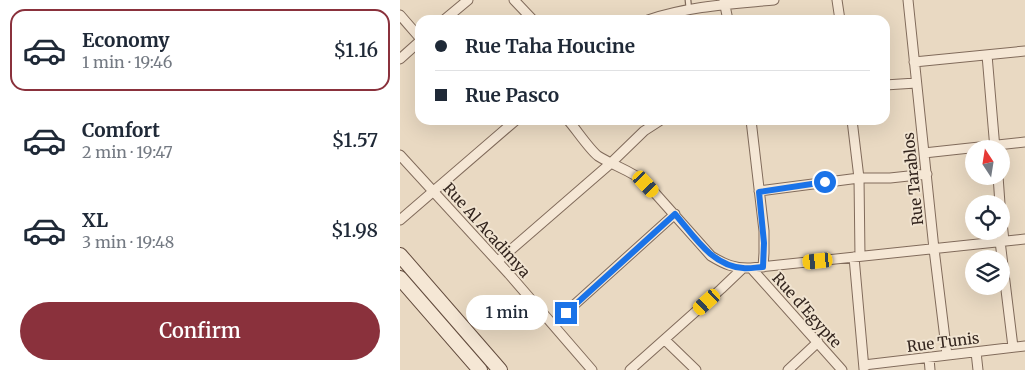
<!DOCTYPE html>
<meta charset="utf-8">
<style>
:root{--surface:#fff;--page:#f6f6f7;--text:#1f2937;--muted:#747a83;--line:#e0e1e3;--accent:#8a313c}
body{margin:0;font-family:Merriweather,serif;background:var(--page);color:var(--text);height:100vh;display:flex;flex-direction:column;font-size:19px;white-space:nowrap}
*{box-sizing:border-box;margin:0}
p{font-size:16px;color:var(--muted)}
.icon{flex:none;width:28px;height:28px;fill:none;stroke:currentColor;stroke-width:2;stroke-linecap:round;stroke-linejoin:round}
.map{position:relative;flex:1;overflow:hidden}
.drawer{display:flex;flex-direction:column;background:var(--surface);width:400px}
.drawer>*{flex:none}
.banner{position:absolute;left:15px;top:15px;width:475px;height:110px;border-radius:15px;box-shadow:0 5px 20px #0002;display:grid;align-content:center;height:110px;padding:0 20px;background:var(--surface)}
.needle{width:32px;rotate:348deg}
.tools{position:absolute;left:565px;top:140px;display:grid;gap:10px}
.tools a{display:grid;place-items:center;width:45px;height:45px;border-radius:50%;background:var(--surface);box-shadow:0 5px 20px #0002;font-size:25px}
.end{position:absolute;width:22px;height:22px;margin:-11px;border:6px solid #1a73e8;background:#fff;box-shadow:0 0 0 2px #fff}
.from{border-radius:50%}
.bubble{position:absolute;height:35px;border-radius:18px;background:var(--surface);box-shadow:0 5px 20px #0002;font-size:16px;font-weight:600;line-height:35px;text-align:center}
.car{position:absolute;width:15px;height:30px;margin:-15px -8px;border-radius:6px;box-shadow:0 0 4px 1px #0007;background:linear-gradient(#f5c518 24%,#345 0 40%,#f5c518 0 76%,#345 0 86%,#f5c518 0)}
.banner b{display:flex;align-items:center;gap:18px;height:48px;font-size:19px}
.banner b+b{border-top:1px solid var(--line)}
.banner i{width:12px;height:12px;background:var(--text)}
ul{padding:9px 0 0;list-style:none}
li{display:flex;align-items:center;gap:15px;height:82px;margin:0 10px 8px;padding:0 10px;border:2px solid transparent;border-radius:15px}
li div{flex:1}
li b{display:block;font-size:19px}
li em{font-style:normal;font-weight:600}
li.on{border-color:var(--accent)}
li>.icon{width:45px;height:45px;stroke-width:1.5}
.button{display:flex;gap:10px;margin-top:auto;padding:10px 20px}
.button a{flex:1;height:58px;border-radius:30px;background:var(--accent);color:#fff;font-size:20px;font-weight:600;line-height:58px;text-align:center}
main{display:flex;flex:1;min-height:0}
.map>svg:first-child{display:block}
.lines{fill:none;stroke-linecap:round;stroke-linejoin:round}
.lane-casing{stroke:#816b5b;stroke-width:7}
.street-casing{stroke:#816b5b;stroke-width:11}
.secondary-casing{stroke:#634c3e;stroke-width:16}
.lane{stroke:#f5e7d5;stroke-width:4.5}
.street{stroke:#f5e7d5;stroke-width:9}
.secondary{stroke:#f5e7d5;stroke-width:14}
.route{stroke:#1a73e8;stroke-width:6}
.labels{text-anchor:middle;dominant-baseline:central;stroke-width:4;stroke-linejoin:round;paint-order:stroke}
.street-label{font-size:15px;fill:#33251e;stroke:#f1e4d1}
</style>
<main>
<section class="drawer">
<ul>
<li class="on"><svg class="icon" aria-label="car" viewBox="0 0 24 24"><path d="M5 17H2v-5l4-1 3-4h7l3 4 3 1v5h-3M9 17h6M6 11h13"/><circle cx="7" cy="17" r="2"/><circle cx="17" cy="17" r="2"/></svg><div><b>Economy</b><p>1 min · 19:46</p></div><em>$1.16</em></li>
<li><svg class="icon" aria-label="car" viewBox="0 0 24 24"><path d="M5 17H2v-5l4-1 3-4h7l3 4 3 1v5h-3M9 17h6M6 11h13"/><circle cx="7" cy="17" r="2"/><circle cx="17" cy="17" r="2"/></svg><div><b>Comfort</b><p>2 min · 19:47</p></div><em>$1.57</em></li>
<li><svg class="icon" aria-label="car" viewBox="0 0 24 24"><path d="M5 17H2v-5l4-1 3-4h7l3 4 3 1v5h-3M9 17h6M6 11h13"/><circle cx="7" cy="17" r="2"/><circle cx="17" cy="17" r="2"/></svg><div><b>XL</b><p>3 min · 19:48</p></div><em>$1.98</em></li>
</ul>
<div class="button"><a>Confirm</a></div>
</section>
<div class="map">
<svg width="625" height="370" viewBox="0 0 625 370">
<rect width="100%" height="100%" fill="#e9d9c2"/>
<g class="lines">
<g class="lane-casing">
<path id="lane" d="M 288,0 L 289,10"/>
</g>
<g class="street-casing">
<path id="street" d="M 114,0 L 133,20
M 437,0 L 440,20
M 508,0 L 534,249 L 547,355
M 324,1 L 328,20
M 0,15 L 20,38
M 44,20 L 68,0
M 248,20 C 289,6 332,4 374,0
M 587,55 L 595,149
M 0,59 L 20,41
M 514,62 L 625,51
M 485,85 L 516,83
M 168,120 C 176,129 189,149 198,156 C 214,166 232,171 246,183 L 311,256 C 324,264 335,269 351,268 L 625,239
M 351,120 L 364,231 L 364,253 L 363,267
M 452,120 L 459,178 L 460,256
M 524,153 L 625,142
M 0,155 L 109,274 L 192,370
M 598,176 L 600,204
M 359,191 L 459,178 L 490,178 L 527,174
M 601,213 L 604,241
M 0,220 L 116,120
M 600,241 L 613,347
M 454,257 L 464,369
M 98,261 L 211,163 L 244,131 L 261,120
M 351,268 L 442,370
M 153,324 L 275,214
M 265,340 L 296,370
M 576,352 L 578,370
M 529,358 L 530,370
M 464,365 L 625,346
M 230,370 L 321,289 L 343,268
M 388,370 L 418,342"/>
</g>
<g class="secondary-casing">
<path id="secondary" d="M 0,255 L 100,370
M 0,278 L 80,370"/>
</g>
<use href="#lane" class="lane"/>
<use href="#street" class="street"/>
<use href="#secondary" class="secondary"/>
</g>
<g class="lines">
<path class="route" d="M 166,313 L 275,214 C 294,236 312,266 343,268 C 350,269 357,267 363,267 L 364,243 L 359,192 L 425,182"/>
</g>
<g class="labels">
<g class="street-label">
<text transform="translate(513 179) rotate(-96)">Rue Tarablos</text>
<text transform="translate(87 230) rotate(48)">Rue Al Acadimya</text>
<text transform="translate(407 310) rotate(48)">Rue d'Egypte</text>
<text transform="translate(543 342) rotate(-7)">Rue Tunis</text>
</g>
</g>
</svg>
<div class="tools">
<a><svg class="needle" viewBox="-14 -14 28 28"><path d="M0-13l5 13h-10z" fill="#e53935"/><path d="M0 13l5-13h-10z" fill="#747a83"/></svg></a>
<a><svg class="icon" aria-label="locate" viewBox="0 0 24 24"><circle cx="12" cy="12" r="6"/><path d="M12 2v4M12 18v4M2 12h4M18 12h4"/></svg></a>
<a><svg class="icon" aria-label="layers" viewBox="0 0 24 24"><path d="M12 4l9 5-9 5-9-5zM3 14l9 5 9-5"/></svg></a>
</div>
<i class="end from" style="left:425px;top:182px"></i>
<i class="end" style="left:166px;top:313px"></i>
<div class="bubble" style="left:66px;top:295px;width:82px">1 min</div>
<i class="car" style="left:246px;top:184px;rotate:137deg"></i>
<i class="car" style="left:418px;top:261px;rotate:264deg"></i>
<i class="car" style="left:307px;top:302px;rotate:228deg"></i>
<div class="banner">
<b><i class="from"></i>Rue Taha Houcine</b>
<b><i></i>Rue Pasco</b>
</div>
</div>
</main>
